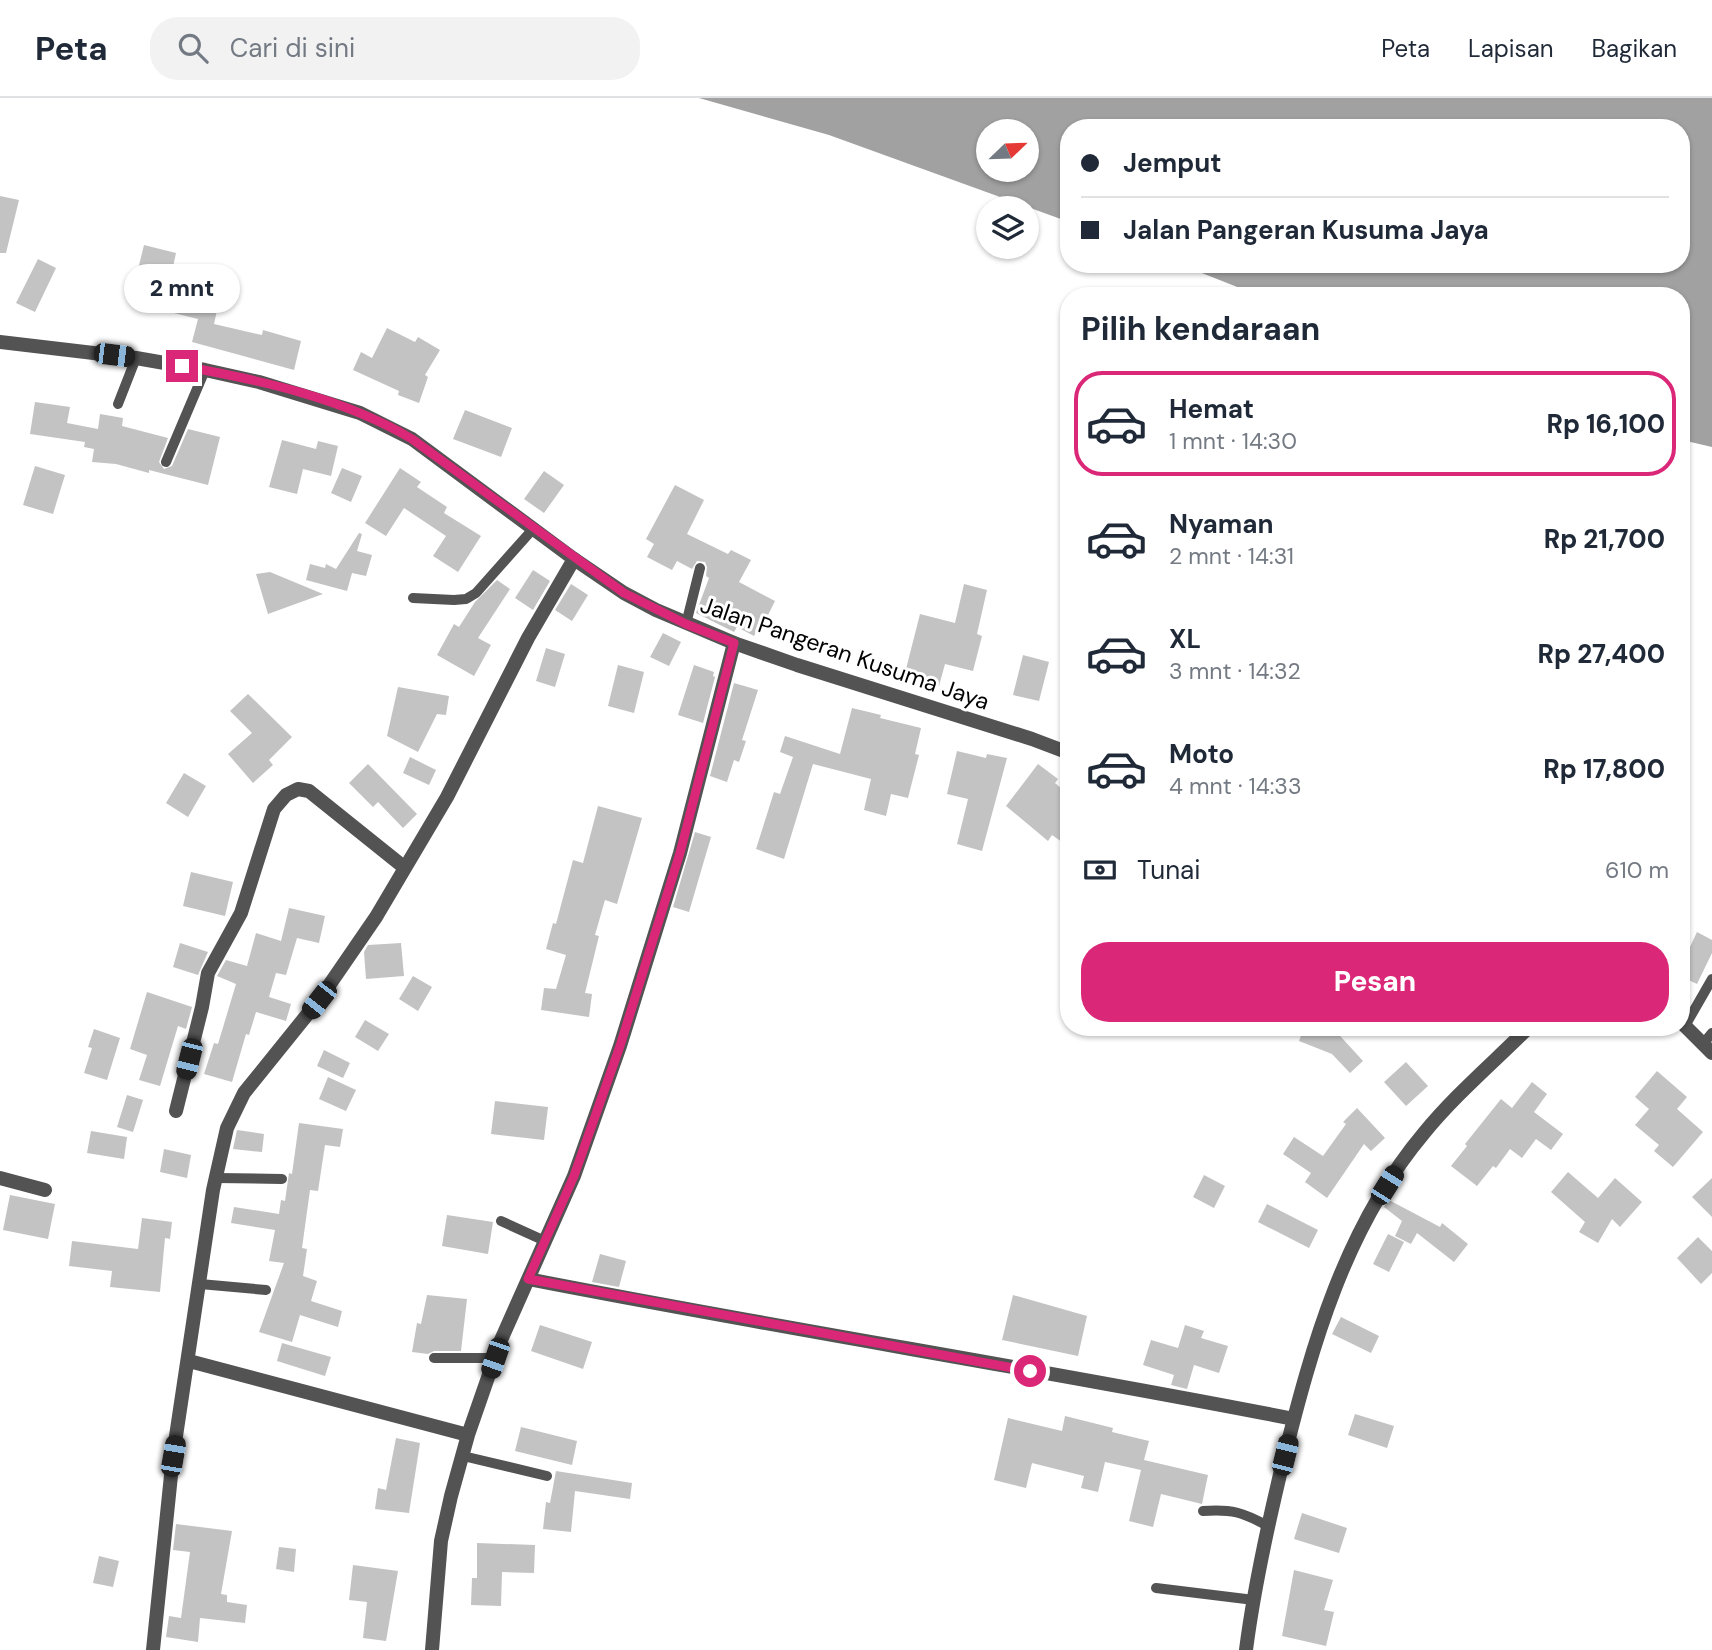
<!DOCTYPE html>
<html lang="id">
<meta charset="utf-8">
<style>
:root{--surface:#fff;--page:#f2f2f3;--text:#1f2937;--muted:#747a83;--line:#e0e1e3;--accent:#db2777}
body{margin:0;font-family:"DM Sans",sans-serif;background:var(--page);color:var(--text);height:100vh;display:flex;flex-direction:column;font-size:26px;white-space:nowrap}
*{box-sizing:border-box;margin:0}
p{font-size:23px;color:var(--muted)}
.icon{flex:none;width:38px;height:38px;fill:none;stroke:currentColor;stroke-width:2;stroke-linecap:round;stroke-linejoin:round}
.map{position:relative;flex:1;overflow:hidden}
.details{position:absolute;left:1060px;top:189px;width:630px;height:749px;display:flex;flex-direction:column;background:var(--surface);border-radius:28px;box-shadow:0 2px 5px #0004}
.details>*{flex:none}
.guide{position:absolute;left:1060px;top:21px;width:630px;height:154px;border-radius:28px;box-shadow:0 2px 5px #0004;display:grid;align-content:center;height:154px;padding:0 21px;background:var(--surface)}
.needle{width:46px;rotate:67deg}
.controls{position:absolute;left:976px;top:21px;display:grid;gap:14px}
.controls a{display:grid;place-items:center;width:63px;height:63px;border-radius:50%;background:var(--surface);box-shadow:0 2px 5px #0004;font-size:35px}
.end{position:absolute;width:32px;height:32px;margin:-16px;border:9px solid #db2777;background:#fff;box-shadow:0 0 0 4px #fff}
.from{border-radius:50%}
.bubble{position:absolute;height:49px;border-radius:24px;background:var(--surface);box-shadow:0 2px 5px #0004;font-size:23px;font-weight:800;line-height:49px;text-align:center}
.car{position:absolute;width:21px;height:42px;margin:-21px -10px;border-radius:9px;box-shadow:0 0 5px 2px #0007;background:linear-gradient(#222 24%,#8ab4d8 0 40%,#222 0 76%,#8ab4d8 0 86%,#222 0)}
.guide b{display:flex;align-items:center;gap:24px;height:66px;font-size:26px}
.guide b+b{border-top:2px solid var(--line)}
.guide i{width:18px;height:18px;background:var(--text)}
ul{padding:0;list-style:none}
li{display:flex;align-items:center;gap:21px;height:105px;margin:0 14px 10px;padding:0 7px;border:4px solid transparent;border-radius:28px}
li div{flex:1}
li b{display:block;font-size:26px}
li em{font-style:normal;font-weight:800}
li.active{border-color:var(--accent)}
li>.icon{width:63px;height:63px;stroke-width:1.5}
h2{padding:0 21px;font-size:32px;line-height:84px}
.pay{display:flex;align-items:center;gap:18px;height:77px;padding:0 21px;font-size:26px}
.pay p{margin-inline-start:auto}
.cta{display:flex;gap:14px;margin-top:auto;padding:14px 21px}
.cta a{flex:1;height:80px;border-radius:28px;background:var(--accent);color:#fff;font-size:28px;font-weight:800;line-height:80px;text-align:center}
header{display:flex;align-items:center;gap:42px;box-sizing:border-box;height:98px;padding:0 35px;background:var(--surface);border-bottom:2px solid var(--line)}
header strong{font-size:33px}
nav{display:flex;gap:38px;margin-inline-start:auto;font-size:24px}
.search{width:490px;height:63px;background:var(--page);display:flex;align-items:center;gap:18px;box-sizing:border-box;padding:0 24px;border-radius:28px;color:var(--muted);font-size:26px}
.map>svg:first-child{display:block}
.water{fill:#a1a1a1;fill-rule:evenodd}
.building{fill:#c3c3c3}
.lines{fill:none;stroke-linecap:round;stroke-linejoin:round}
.service{stroke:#535353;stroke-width:10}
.minor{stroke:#535353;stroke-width:14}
.tertiary{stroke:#535353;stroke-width:14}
.route{stroke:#db2777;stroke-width:9}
.labels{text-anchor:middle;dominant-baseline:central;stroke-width:6;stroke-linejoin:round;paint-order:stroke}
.street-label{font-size:23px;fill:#000;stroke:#fff}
</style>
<header>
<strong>Peta</strong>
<div class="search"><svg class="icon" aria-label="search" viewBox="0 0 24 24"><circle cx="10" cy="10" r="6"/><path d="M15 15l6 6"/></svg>Cari di sini</div>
<nav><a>Peta</a><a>Lapisan</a><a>Bagikan</a></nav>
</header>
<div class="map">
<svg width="1712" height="1552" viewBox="0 0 1712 1552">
<rect width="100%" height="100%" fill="#fff"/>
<path class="water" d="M 699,0 L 1712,0 L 1712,349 L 1682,342 L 1682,198 L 1260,198 L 1179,166 L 1682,166 L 1682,30 L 1069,30 L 1069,124 L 829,37 ZM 989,33 L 1027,33 L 1027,72 L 989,72 Z"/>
<path class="building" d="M 0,98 L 19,102 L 6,155 L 0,155 Z
M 144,147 L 176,155 L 173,169 L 202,176 L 200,184 L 222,189 L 214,226 L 262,237 L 263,232 L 301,243 L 294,272 L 192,244 L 198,221 L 170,214 L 172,206 L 132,196 Z
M 38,161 L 56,170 L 35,214 L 16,205 Z
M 387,230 L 415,244 L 418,239 L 440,252 L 425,277 L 428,279 L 419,305 L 398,297 L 399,293 L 353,272 L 361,254 L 372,260 Z
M 35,304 L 70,309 L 67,325 L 98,331 L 100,316 L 123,320 L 122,328 L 168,340 L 159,364 L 164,371 L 172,368 L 188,331 L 220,339 L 208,387 L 149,372 L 149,375 L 116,366 L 92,364 L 94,351 L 84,349 L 85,344 L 30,336 Z
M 465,312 L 512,330 L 501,359 L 453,341 Z
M 282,342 L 316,351 L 318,343 L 338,348 L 331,378 L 303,371 L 297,396 L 269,389 Z
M 35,368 L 65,377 L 53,416 L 23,407 Z
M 342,370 L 362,378 L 351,404 L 331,395 Z
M 400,370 L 421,384 L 417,389 L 447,409 L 444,415 L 481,438 L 458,474 L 433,458 L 446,438 L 404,410 L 386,438 L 365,425 Z
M 544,373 L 564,387 L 544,415 L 524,401 Z
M 675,387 L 704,402 L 687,436 L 728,456 L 731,452 L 751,462 L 739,484 L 775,503 L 768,517 L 765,516 L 754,538 L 737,529 L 734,534 L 696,515 L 709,480 L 706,478 L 707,469 L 705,464 L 697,463 L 692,471 L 677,463 L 672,472 L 647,459 L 654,446 L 646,441 Z
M 359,435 L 362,436 L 357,453 L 372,457 L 366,478 L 352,475 L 347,493 L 306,482 L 310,466 L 325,470 L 326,466 L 336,471 Z
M 533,472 L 550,483 L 533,512 L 515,500 Z
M 270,474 L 323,496 L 268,516 L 256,476 Z
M 497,482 L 510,491 L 478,540 L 491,547 L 474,578 L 437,557 L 454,526 L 459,529 L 475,504 Z
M 571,486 L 588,497 L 572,523 L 555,512 Z
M 964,486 L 987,492 L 977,536 L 982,538 L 973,573 L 945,566 L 939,588 L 904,579 L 920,516 L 955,525 Z
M 663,535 L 681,544 L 669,568 L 650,559 Z
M 546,550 L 565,556 L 555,589 L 536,583 Z
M 1023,557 L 1049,564 L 1039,603 L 1013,597 Z
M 618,567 L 644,574 L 634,615 L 608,608 Z
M 694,567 L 714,574 L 713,578 L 715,579 L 703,625 L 678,617 Z
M 734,585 L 758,592 L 742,642 L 746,643 L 739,664 L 734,662 L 727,684 L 710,678 Z
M 398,589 L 449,598 L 446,617 L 437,616 L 418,654 L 387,638 Z
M 248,596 L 292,639 L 269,662 L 273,667 L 253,685 L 228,656 L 252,635 L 230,613 Z
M 852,610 L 881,617 L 880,620 L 921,630 L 915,656 L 919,657 L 908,700 L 891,696 L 886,718 L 864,712 L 871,681 L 813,666 L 784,761 L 756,751 L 774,694 L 780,696 L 793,659 L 780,654 L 785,638 L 840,656 Z
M 957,653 L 986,660 L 987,656 L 1007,660 L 982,753 L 957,746 L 968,701 L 947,696 Z
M 410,659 L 436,672 L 429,687 L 403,675 Z
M 368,666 L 417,716 L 403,730 L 378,704 L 373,709 L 349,685 Z
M 1038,666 L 1058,681 L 1055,685 L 1069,697 L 1069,749 L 1052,737 L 1048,743 L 1006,708 Z
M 184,675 L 206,688 L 188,719 L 166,705 Z
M 598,708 L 642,720 L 617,806 L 605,802 L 595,837 L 599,838 L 585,895 L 592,896 L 589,919 L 541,912 L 544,890 L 556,891 L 566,857 L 546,851 L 553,825 L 556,826 L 573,762 L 583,765 Z
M 695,734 L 711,739 L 689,814 L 673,809 Z
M 191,774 L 233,784 L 225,818 L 183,808 Z
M 289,810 L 325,818 L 319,845 L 297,840 L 286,877 L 276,875 L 269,899 L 291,906 L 286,923 L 256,914 L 249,937 L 246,936 L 232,984 L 204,976 L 214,945 L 218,946 L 236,886 L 217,878 L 226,862 L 247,868 L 256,835 L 281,843 Z
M 1697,834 L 1712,842 L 1712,855 L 1697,886 L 1682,879 L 1682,866 Z
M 180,845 L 208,854 L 198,877 L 173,869 Z
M 401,845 L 404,878 L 366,881 L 364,854 L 368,847 Z
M 413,878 L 432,889 L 418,913 L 399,901 Z
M 147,894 L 192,909 L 186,931 L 178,928 L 160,988 L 139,982 L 147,957 L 130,951 Z
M 365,922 L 389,936 L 378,953 L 355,939 Z
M 1304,929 L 1332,929 L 1363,963 L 1350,975 L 1332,956 L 1299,943 Z
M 94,931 L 120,940 L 107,982 L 84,975 L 92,950 L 88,949 Z
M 324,952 L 350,965 L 343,980 L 317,968 Z
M 1406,964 L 1428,988 L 1406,1008 L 1384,984 Z
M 1657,973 L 1687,999 L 1677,1011 L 1703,1034 L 1673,1069 L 1654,1053 L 1659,1047 L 1635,1027 L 1649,1011 L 1635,999 Z
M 328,979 L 356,992 L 346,1013 L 319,1001 Z
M 1532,984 L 1547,996 L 1534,1014 L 1563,1036 L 1551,1052 L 1536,1041 L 1522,1060 L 1510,1051 L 1496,1070 L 1493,1068 L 1477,1088 L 1451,1068 L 1467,1048 L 1465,1046 L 1501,1001 L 1512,1010 Z
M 127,997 L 143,1002 L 133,1034 L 117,1029 Z
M 495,1003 L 548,1009 L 544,1042 L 491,1036 Z
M 1357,1010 L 1385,1040 L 1371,1053 L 1364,1046 L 1327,1100 L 1305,1084 L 1311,1075 L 1283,1056 L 1294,1039 L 1323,1058 L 1346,1026 L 1343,1024 Z
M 299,1025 L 343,1031 L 340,1049 L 325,1047 L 318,1093 L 310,1092 L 302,1150 L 307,1151 L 303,1178 L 317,1183 L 311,1203 L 342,1213 L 338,1229 L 300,1217 L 292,1244 L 259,1234 L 284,1165 L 269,1163 L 275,1132 L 231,1125 L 234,1109 L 279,1116 L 281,1102 L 285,1103 L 289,1075 L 292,1076 Z
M 237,1032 L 264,1036 L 262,1054 L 233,1051 Z
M 91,1033 L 127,1039 L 124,1061 L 87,1055 Z
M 164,1051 L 191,1057 L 187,1080 L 160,1074 Z
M 1568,1074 L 1598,1100 L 1615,1080 L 1642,1104 L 1620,1129 L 1612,1121 L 1598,1145 L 1579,1134 L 1585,1124 L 1551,1094 Z
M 1204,1077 L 1225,1088 L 1214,1110 L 1193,1099 Z
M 1712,1080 L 1712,1119 L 1692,1099 Z
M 10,1097 L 55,1106 L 48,1141 L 3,1132 Z
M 1389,1102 L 1440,1129 L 1442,1125 L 1468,1146 L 1454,1164 L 1417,1135 L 1411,1146 L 1395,1138 L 1402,1123 L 1384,1109 Z
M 1267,1106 L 1318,1132 L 1309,1150 L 1258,1124 Z
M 447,1117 L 493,1124 L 488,1156 L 442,1148 Z
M 142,1120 L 172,1124 L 170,1141 L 165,1140 L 160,1194 L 110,1189 L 112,1173 L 69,1168 L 72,1143 L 138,1151 Z
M 1388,1136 L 1404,1144 L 1389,1174 L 1373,1166 Z
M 1698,1139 L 1712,1153 L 1712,1175 L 1701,1186 L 1677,1160 Z
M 600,1156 L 626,1163 L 619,1189 L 592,1184 Z
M 427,1197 L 467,1201 L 461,1253 L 434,1253 L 428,1256 L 412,1254 L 417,1225 L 421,1226 Z
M 1013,1197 L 1087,1218 L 1078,1258 L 1002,1242 Z
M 1341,1219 L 1379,1238 L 1371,1255 L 1332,1236 Z
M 540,1227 L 592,1244 L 583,1271 L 531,1253 Z
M 1185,1227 L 1204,1233 L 1201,1240 L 1228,1248 L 1219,1275 L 1194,1267 L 1187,1291 L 1171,1287 L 1174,1277 L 1143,1267 L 1151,1242 L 1178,1250 Z
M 282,1245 L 331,1259 L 325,1278 L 277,1263 Z
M 1355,1316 L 1394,1328 L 1387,1350 L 1348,1337 Z
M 1065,1318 L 1113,1330 L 1112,1334 L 1149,1343 L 1144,1362 L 1208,1377 L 1202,1406 L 1161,1396 L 1153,1429 L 1129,1423 L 1141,1372 L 1105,1364 L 1098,1394 L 1081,1390 L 1084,1378 L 1032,1365 L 1026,1390 L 994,1382 L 1008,1320 L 1062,1333 Z
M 521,1329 L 577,1343 L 572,1367 L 515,1353 Z
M 396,1340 L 420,1345 L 409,1415 L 375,1411 L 378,1390 L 386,1392 Z
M 556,1373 L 632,1385 L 630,1401 L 575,1393 L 571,1434 L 543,1431 L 546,1404 L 550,1405 Z
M 1302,1415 L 1347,1430 L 1339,1455 L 1294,1441 Z
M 176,1426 L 232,1433 L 221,1496 L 227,1497 L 227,1504 L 247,1507 L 245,1525 L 200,1520 L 198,1544 L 166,1539 L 169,1518 L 181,1520 L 190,1454 L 173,1452 Z
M 477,1445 L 535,1447 L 534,1475 L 502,1474 L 501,1508 L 471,1507 L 472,1480 L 477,1480 Z
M 279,1449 L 296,1451 L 294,1474 L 276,1471 Z
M 99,1458 L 119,1463 L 113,1489 L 93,1485 Z
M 353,1467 L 398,1473 L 386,1543 L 363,1540 L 367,1504 L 349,1502 Z
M 1294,1472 L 1333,1482 L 1324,1512 L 1334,1514 L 1326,1548 L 1282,1538 Z"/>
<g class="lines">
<path class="service" d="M 118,306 L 136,260
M 166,364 L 205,272
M 413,500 L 454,502 L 466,501 L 476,495 L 533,431
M 686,526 L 700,470
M 1685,928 L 1712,881
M 1703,946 L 1712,935
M 216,1080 L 282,1081
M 501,1123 L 545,1143
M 200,1186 L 266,1192
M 434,1260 L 495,1260
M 463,1358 L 547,1378
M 1203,1413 C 1232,1411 1242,1414 1268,1428
M 1156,1490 L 1254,1502"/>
<path class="minor" d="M 176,1013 L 202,909 L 208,875 L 241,815 L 274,711 L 286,697 L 298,691 L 309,693 L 405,770
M 0,1080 L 45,1092
M 528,1181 C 783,1231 1039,1271 1294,1321
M 189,1263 L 468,1337
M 153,1552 L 173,1358 L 213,1092 L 227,1030 L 244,995 L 319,902 L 376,819 L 447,699 L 528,540 L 574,461
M 432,1552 L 441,1443 L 451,1398 L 468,1337 L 501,1242 L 574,1078 L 620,948 L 680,755 L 734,545
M 1246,1552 C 1254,1489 1268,1426 1283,1364 C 1312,1247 1345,1129 1424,1035 C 1455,997 1494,964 1529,929"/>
<path class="tertiary" d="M 0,244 L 136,260 L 205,272 L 259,284 L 360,315 L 412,341 L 574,461 L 624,495 L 656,512 L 734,545 L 797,567 L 1032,641 L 1069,655
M 1682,925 L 1712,955"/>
</g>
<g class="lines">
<path class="route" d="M 182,268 C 260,282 343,300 412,341 L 624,495 L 686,526 L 734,545 L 680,755 L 620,948 L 574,1078 L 528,1181 L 1030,1273"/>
</g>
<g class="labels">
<g class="street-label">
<text transform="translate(845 555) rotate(19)">Jalan Pangeran Kusuma Jaya</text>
</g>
</g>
</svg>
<div class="controls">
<a><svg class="needle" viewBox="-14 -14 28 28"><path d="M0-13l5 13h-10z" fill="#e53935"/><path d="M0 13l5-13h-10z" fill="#747a83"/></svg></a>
<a><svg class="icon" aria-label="layers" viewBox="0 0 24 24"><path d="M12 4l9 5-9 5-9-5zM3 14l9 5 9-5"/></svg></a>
</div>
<i class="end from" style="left:1030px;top:1273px"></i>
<i class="end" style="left:182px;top:268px"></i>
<div class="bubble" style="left:124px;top:166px;width:116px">2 mnt</div>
<i class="car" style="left:114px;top:257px;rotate:97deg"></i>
<i class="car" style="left:319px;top:902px;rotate:218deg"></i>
<i class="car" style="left:189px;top:961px;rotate:194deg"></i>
<i class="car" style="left:1387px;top:1087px;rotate:32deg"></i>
<i class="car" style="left:495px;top:1260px;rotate:199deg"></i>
<i class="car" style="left:1285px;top:1357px;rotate:14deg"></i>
<i class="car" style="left:173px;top:1358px;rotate:10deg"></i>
<div class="guide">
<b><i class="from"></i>Jemput</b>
<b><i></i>Jalan Pangeran Kusuma Jaya</b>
</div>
<section class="details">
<h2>Pilih kendaraan</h2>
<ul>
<li class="active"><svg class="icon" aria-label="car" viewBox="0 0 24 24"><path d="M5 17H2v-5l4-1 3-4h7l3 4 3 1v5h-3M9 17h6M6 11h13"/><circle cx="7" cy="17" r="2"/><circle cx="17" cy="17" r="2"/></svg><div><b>Hemat</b><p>1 mnt · 14:30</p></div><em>Rp 16,100</em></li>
<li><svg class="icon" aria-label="car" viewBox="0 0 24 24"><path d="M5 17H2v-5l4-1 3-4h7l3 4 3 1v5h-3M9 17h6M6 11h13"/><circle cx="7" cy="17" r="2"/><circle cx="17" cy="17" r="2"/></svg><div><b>Nyaman</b><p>2 mnt · 14:31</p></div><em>Rp 21,700</em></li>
<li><svg class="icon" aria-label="car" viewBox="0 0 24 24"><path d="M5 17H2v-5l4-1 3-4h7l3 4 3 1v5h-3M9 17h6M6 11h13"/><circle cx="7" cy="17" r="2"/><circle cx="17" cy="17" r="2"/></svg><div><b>XL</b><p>3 mnt · 14:32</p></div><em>Rp 27,400</em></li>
<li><svg class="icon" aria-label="car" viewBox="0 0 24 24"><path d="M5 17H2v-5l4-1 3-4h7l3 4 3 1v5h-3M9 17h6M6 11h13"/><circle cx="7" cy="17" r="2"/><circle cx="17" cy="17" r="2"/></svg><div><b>Moto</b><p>4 mnt · 14:33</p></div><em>Rp 17,800</em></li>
</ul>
<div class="pay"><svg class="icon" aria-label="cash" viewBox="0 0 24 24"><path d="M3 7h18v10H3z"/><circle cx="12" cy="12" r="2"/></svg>Tunai<p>610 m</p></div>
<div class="cta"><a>Pesan</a></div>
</section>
</div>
